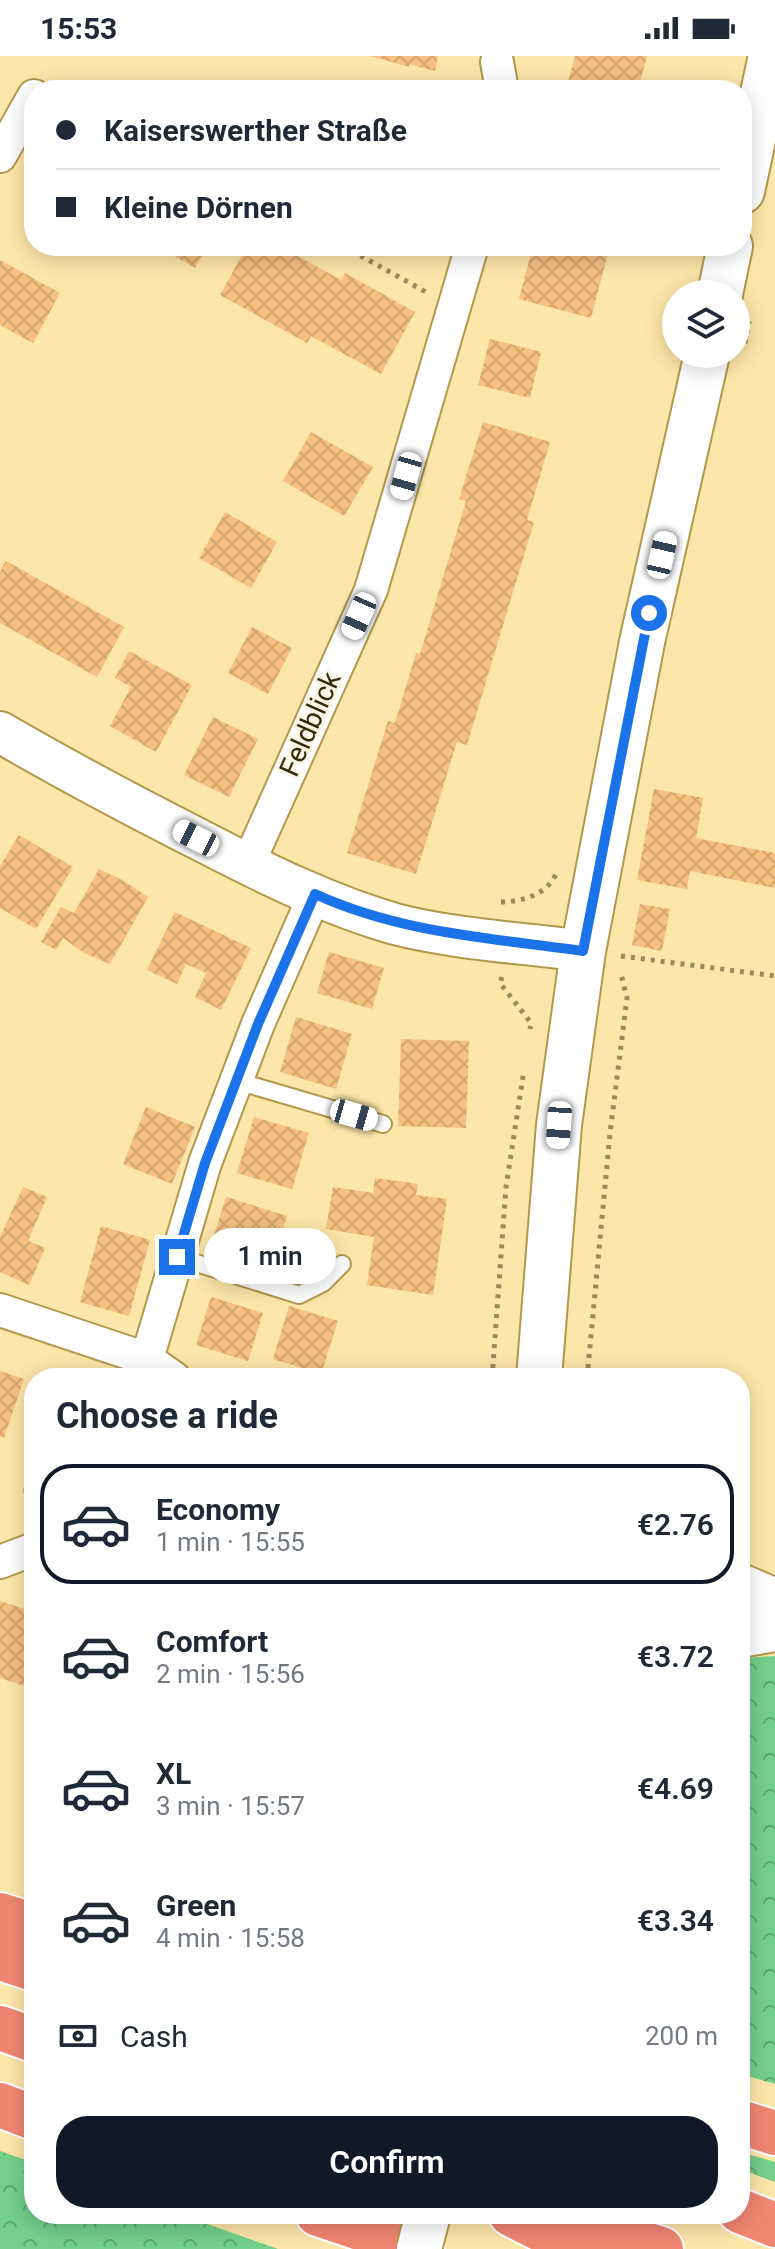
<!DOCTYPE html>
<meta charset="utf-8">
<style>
:root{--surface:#fff;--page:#f2f2f3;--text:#1f2937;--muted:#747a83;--line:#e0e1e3;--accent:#111827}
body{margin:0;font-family:Roboto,sans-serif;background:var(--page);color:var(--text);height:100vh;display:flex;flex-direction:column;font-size:30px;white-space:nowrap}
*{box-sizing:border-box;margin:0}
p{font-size:26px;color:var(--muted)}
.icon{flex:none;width:44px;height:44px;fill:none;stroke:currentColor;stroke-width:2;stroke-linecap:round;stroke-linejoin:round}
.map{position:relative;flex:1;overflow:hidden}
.drawer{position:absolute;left:24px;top:1312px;width:726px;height:856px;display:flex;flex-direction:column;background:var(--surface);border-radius:32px;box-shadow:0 4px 20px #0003}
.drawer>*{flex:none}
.top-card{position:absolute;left:24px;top:24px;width:728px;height:176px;border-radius:32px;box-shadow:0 4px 20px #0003;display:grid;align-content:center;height:176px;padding:0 32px;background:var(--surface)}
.controls{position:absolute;left:662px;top:224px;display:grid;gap:16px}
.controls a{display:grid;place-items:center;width:88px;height:88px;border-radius:50%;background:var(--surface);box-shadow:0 4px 20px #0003;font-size:40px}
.end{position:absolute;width:36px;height:36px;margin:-18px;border:10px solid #1a73e8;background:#fff;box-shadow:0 0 0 4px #fff}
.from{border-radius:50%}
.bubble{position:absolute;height:56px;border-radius:28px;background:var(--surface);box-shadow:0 4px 20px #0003;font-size:26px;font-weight:600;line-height:56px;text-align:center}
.car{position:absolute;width:24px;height:48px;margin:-24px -12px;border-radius:10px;box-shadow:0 0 6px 2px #0007;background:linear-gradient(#fff 24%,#345 0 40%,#fff 0 76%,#345 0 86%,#fff 0)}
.top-card b{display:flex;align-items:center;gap:28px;height:76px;font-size:30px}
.top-card b+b{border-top:2px solid var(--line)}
.top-card i{width:20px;height:20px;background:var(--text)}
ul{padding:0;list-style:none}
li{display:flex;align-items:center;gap:24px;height:120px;margin:0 16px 12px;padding:0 16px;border:4px solid transparent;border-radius:32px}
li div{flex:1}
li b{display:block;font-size:30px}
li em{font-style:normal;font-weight:600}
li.selected{border-color:var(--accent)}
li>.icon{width:72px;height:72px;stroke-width:1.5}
h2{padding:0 32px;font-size:36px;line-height:96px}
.pay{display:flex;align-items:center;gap:20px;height:88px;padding:0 32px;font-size:30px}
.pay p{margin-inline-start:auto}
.primary-button{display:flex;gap:16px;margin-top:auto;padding:16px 32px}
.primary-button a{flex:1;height:92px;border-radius:32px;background:var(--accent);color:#fff;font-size:32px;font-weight:600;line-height:92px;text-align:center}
.status{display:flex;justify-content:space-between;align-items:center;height:56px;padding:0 40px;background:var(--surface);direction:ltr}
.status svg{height:22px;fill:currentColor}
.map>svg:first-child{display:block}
.forest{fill:url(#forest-crowns)}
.building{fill:url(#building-cross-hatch)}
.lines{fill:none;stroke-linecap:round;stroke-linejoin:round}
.service-casing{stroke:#b3984a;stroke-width:20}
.minor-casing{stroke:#b3984a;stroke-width:36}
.tertiary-casing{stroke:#b3984a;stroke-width:44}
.secondary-casing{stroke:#b3984a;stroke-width:48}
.motorway-casing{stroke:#fff;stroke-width:48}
.path{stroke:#9b8a5a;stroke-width:5;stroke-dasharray:4 6;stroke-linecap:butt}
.service{stroke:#fff;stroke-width:16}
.minor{stroke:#fff;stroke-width:32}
.tertiary{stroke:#fff;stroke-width:40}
.secondary{stroke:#fff;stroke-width:44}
.motorway{stroke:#f18573;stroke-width:44}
.secondary-bridge-casing{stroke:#b3984a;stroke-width:48;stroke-linecap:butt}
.secondary-bridge{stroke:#fff;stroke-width:44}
.route{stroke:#1a73e8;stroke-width:10}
.labels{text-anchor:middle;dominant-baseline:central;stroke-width:6;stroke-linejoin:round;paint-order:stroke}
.street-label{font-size:28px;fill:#352a08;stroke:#faf5e6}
</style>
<div class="status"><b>15:53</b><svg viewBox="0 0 49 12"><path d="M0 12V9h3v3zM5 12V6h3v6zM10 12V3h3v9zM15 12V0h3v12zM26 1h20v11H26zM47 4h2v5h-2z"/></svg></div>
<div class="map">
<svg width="775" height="2193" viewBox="0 0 775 2193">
<defs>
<pattern id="forest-crowns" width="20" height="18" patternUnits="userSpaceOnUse" patternTransform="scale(2)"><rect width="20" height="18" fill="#73d08a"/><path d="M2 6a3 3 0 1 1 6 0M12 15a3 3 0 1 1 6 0" fill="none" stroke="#5fa96f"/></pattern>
<pattern id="building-cross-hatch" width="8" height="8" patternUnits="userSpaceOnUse" patternTransform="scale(2)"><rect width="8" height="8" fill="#f6c080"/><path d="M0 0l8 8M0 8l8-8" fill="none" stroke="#d4a56d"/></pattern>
</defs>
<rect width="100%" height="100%" fill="#fde6a9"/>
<path class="forest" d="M 775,1600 L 775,2028 L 740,2018 L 740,1602 Z
M 0,2095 L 34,2107 L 34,2158 L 179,2158 L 278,2193 L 0,2193 Z
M 740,2096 L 775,2106 L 775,2126 L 740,2113 Z"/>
<path class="building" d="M 371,0 L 438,0 L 435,15 L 409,8 L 409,11 Z
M 575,0 L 647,0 L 638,34 L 566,34 Z
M 157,190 L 207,190 L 195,212 Z
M 247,190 L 280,190 L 341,224 L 345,217 L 415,256 L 381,318 L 311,280 L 307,287 L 220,239 Z
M 533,190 L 610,190 L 591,262 L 519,243 Z
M 0,204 L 60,237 L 33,287 L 0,269 Z
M 490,283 L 541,296 L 530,342 L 478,329 Z
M 483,366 L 550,386 L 527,464 L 534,466 L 467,689 L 457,686 L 416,818 L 347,797 L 388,665 L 395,667 L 416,597 L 420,598 L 466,445 L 459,443 Z
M 311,376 L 373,411 L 344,460 L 283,425 Z
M 225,456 L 277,486 L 251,532 L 199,502 Z
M 6,505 L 124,571 L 97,621 L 0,567 L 0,515 Z
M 252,571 L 292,592 L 268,638 L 228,617 Z
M 129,595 L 192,629 L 156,696 L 110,670 L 131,631 L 115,622 Z
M 213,661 L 258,683 L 229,741 L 184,719 Z
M 654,733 L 703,742 L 696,782 L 775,797 L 775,832 L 690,815 L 687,833 L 637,824 Z
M 19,779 L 73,811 L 36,873 L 0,852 L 0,810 Z
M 99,813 L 124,825 L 148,841 L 110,908 L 84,897 L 63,882 L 56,894 L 41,886 L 61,851 L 74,857 Z
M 640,848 L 670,853 L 662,895 L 632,889 Z
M 175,856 L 251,892 L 221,954 L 195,941 L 206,917 L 186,908 L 177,928 L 147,914 Z
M 329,896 L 384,912 L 372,953 L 317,937 Z
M 296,961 L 352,978 L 336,1033 L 280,1016 Z
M 401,983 L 469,985 L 466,1072 L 398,1070 Z
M 146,1051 L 195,1071 L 172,1128 L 123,1108 Z
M 254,1061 L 309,1077 L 292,1133 L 237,1117 Z
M 375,1122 L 418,1128 L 416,1139 L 447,1143 L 433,1239 L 367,1229 L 374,1181 L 326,1173 L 333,1131 L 373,1137 Z
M 23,1131 L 47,1141 L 28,1185 L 45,1192 L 29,1229 L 0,1216 L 0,1181 Z
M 226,1141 L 287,1160 L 271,1208 L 211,1189 Z
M 101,1170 L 150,1184 L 129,1260 L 80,1246 Z
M 211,1241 L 263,1257 L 248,1305 L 196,1289 Z
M 289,1250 L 338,1265 L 321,1318 L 273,1303 Z
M 0,1315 L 24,1323 L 4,1382 L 0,1380 Z
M 33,1401 L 34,1402 L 34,1441 L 22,1437 Z
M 0,1545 L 34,1556 L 34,1633 L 0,1622 Z"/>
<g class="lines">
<g class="service-casing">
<path id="service" d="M 237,1025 L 383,1068
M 177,1201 L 299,1239 L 323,1227 L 342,1208"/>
</g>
<g class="minor-casing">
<path id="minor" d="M 497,6 L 502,34
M 0,100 L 34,40
M 248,808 L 371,534 L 472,190
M 0,1254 L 147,1303
M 174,1322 L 147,1303 L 205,1107 L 258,968 L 315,838
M 0,1506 L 34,1493"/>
</g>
<g class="tertiary-casing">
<path id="tertiary" d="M 0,676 C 67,715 135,751 204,786 C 266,818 329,849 395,868 C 452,883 524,887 583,895"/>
</g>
<g class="secondary-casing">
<path id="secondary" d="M 742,135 L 771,0
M 720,238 L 730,190
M 539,1322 L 559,1069 L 583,895 L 642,586 L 707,298
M 740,1530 L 775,1545
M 740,1579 L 775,1573"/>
</g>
<g class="motorway-casing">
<path id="motorway" d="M 0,1859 L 34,1870
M 0,1902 L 34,1913
M 0,1972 L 34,1984
M 0,2049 L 34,2062
M 740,2066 L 775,2077
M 740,2155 L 775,2169
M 318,2158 L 422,2193
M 511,2158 L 580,2193
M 557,2158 L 661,2193"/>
</g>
<path class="path" d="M 343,190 L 426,236
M 745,287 L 749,265
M 501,846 C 524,845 546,839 556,818
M 621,900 L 775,920
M 502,921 L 500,927 L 531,967 L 530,973
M 492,1322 L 506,1131 L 524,1014
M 587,1322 L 610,1077 L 627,942 L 621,918"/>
<use href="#service" class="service"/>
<use href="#minor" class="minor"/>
<use href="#tertiary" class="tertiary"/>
<use href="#secondary" class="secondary"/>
<use href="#motorway" class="motorway"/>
<g class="secondary-bridge-casing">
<path id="secondary-bridge" d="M 419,2193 L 428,2158"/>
</g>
<use href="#secondary-bridge" class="secondary-bridge"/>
</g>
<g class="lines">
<path class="route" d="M 177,1201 L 205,1107 L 258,968 L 315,838 C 400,877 491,882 583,895 L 649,557"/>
</g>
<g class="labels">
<g class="street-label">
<text transform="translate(310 668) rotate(-66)">Feldblick</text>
</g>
</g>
</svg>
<div class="controls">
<a><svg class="icon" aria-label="layers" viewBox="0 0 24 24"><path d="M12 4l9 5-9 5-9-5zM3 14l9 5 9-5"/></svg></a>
</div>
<i class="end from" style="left:649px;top:557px"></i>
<i class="end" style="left:177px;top:1201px"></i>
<div class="bubble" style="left:204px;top:1172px;width:132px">1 min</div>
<i class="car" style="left:406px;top:420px;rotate:196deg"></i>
<i class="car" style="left:662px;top:499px;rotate:13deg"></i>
<i class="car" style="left:359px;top:560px;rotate:204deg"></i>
<i class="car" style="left:196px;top:782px;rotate:297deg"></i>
<i class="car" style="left:354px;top:1059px;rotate:106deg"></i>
<i class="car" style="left:559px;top:1069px;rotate:184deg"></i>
<div class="top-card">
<b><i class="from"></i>Kaiserswerther Straße</b>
<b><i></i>Kleine Dörnen</b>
</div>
<section class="drawer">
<h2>Choose a ride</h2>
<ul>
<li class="selected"><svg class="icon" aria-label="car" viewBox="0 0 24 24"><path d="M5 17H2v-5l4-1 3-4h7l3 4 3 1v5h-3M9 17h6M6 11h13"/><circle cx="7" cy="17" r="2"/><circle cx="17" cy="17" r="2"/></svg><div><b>Economy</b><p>1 min · 15:55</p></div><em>€2.76</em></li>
<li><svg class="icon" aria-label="car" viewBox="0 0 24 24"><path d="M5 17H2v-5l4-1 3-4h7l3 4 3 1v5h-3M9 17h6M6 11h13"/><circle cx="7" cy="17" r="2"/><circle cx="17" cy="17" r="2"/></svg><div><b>Comfort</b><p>2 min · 15:56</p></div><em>€3.72</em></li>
<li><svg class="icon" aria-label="car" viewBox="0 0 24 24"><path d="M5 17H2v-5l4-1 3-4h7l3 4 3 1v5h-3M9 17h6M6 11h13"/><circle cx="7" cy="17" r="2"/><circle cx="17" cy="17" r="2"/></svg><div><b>XL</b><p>3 min · 15:57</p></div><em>€4.69</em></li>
<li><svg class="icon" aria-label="car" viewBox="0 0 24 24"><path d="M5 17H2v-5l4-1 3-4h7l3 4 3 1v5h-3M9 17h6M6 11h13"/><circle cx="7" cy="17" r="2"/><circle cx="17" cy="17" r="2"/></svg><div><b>Green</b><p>4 min · 15:58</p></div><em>€3.34</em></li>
</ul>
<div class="pay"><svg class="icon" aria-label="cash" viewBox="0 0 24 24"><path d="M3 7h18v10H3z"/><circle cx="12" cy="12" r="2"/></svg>Cash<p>200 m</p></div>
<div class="primary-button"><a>Confirm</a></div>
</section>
</div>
